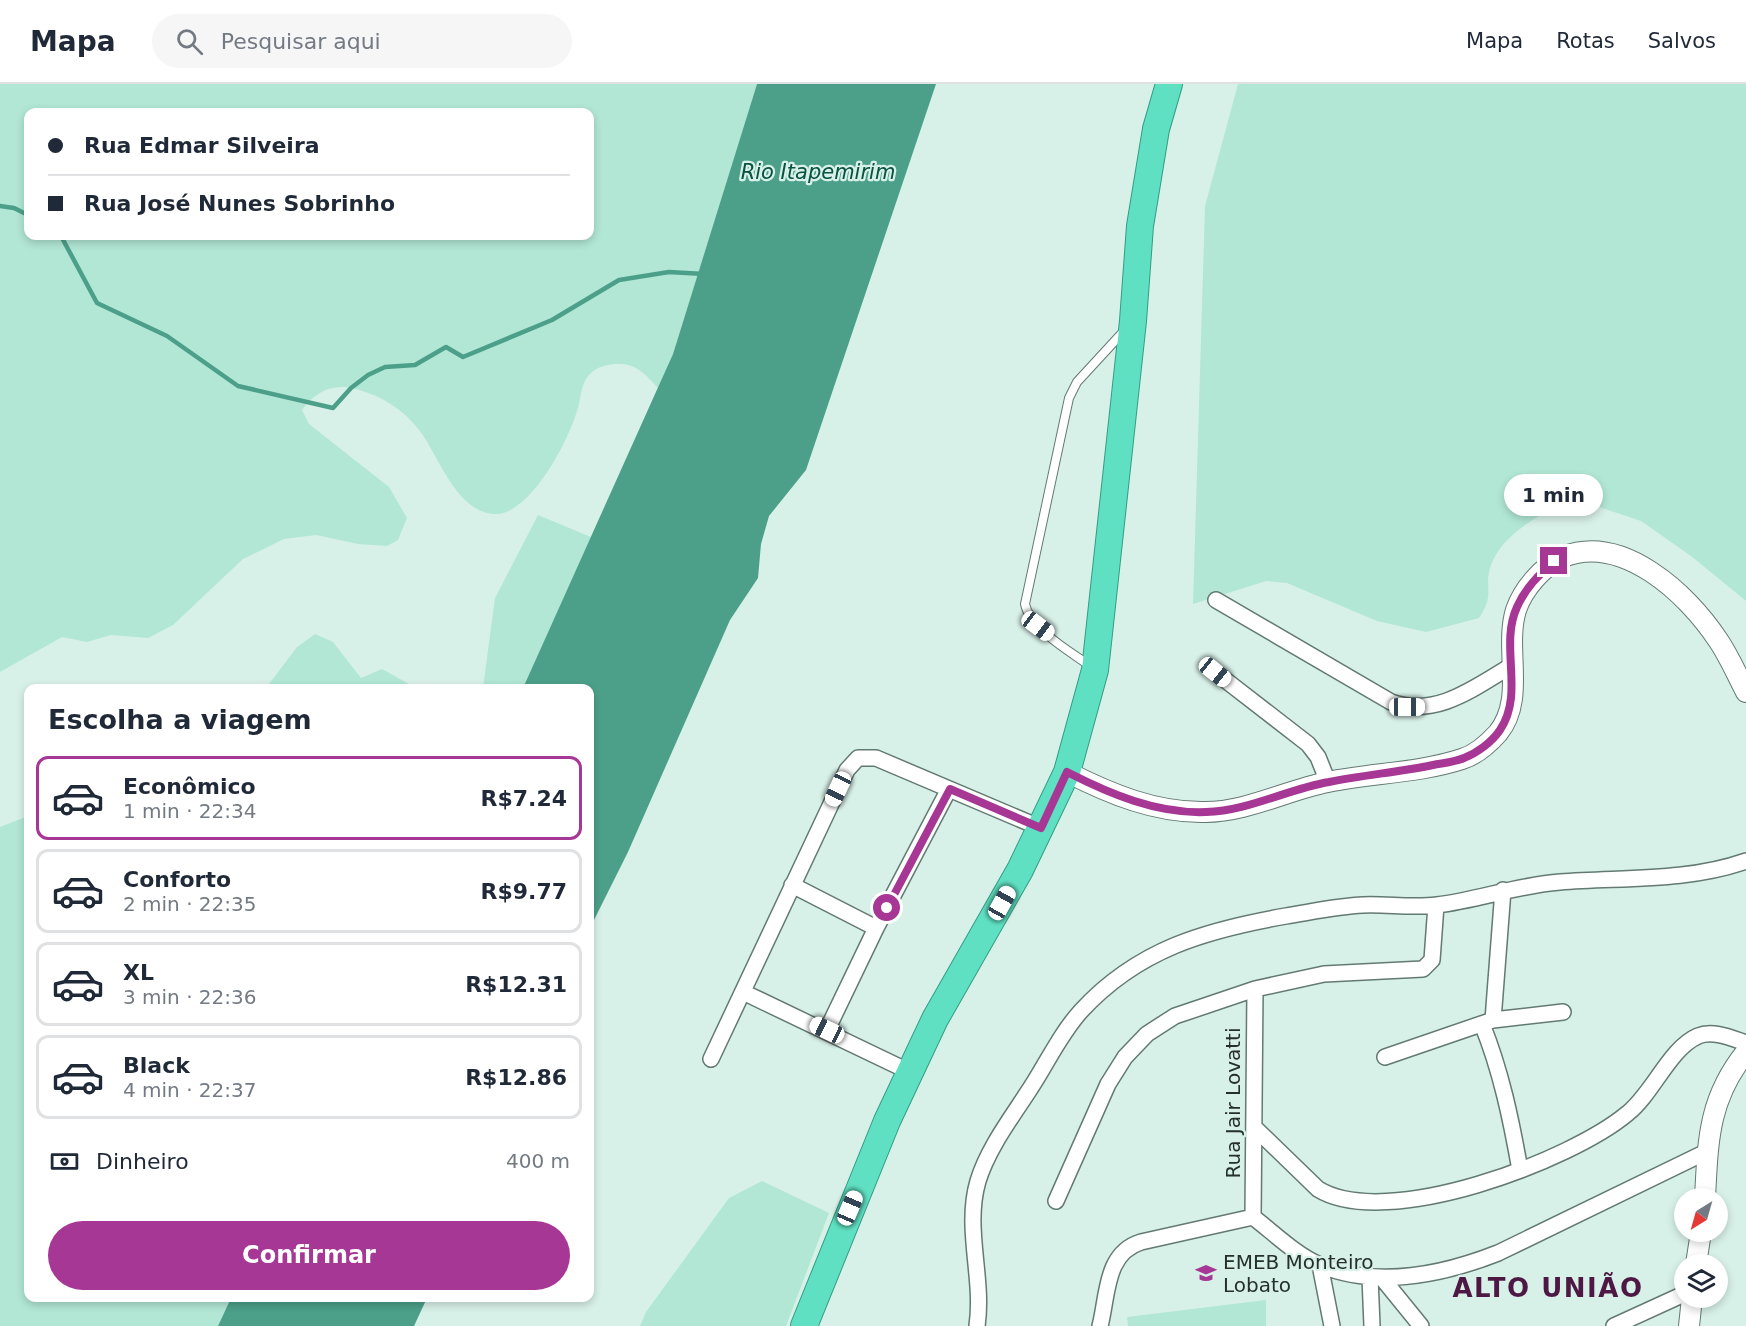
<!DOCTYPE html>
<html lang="pt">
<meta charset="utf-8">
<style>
:root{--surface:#fff;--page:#f6f6f7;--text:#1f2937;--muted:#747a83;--line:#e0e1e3;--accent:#a63794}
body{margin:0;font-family:"DejaVu Sans",sans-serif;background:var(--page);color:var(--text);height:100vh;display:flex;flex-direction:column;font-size:22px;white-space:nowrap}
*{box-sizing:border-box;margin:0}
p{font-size:20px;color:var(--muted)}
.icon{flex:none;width:33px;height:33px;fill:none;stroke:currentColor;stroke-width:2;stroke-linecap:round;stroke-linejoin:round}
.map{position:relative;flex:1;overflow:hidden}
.details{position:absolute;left:24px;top:600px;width:570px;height:618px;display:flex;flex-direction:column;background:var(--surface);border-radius:12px;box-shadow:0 3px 9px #0003}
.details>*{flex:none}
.hud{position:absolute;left:24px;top:24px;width:570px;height:132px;border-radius:12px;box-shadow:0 3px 9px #0003;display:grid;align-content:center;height:132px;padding:0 24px;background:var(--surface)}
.needle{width:39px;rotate:217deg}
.tools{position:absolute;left:1674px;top:1104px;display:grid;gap:12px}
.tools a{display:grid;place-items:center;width:54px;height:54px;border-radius:50%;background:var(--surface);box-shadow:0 3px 9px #0003;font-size:30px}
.end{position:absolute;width:27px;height:27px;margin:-14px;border:8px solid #a63794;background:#fff;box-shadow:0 0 0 3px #fff}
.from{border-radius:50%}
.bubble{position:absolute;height:42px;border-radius:21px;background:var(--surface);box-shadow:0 3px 9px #0003;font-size:20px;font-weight:700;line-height:42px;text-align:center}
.car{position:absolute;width:18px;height:36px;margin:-18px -9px;border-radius:8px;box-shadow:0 0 4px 2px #0007;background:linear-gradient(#fff 24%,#345 0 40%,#fff 0 76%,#345 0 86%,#fff 0)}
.hud b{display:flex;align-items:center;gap:21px;height:57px;font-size:22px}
.hud b+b{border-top:2px solid var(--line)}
.hud i{width:15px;height:15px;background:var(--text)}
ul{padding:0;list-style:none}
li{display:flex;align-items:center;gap:18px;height:84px;margin:0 12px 9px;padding:0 12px;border:3px solid var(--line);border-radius:12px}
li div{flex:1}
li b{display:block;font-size:22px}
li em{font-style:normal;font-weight:700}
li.current{border-color:var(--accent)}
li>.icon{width:54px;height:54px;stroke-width:1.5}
h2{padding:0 24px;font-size:27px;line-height:72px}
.pay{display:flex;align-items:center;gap:15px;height:66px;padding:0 24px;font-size:22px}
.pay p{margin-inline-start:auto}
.primary-button{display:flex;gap:12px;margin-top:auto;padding:12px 24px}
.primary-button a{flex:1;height:69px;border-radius:36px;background:var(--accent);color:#fff;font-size:24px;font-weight:700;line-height:69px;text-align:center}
header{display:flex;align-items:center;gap:36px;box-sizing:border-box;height:84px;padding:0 30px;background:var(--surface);border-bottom:2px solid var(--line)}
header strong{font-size:28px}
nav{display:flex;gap:33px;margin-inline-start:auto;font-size:21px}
.search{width:420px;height:54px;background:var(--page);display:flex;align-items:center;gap:15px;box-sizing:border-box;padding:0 21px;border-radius:33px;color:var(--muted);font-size:22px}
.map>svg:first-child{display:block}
.green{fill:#b2e7d5;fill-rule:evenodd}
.water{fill:#4ca089}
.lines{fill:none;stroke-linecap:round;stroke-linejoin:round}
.stream{stroke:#4ca089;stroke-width:4.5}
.service-casing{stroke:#637a72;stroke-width:10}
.minor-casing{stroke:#637a72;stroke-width:18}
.tertiary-casing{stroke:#637a72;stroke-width:22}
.trunk-casing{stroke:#329d83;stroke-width:28}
.service{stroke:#fff;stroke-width:8}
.minor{stroke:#fff;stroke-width:15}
.tertiary{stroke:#fff;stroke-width:20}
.trunk{stroke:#60e0c2;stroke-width:26}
.route{stroke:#a63794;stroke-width:8}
.labels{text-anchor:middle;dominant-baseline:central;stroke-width:4.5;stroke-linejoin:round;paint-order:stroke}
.street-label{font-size:20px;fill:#252f2b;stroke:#d8f1e8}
.poi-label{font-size:20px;fill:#252f2b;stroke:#d8f1e8;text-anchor:start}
.water-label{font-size:21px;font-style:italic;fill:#0a5242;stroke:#d8f1e8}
.district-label{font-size:26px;font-weight:bold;letter-spacing:1.5px;fill:#4e1845;stroke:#d8f1e8}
</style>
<header>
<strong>Mapa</strong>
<div class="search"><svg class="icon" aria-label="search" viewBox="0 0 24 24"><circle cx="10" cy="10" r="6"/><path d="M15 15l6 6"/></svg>Pesquisar aqui</div>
<nav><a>Mapa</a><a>Rotas</a><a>Salvos</a></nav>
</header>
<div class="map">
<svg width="1746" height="1242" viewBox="0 0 1746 1242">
<rect width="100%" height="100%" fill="#d8f1e8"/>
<path class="green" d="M 0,0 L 757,0 L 673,270 L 658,304 C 641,285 630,275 604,282 C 595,284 588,290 584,299 C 580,308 580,320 576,330 C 567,359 529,433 493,430 C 456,427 438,371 420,347 C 404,326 382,312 356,305 C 333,299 316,307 302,326 L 309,340 L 389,403 L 407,434 L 398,456 L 387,462 L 358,460 L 316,451 L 284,455 L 243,475 L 173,541 L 148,554 L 111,551 L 87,558 L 62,553 L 0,588 ZM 28,28 L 590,28 L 590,152 L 28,152 Z
M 1238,0 L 1746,0 L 1746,517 L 1691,472 L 1641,437 L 1572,414 C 1544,429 1503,448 1491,481 C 1483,503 1496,509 1479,534 L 1426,548 L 1377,537 L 1287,499 L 1266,497 L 1193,520 L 1205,122 Z
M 538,431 L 591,453 L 523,604 L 483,604 L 495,514 Z
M 315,550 L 333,558 L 361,594 L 382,585 L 416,604 L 266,604 L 297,563 Z
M 28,732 L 28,1214 L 231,1214 L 218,1242 L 0,1242 L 0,743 Z
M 762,1097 L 829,1129 L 786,1242 L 640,1242 L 646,1228 L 729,1114 Z
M 1266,1216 L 1266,1242 L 1128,1242 L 1127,1233 Z"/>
<path class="water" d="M 757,0 L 936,0 L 806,386 L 769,432 L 761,460 L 758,494 L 730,536 L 628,768 L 590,844 L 590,604 L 523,604 L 673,270 Z
M 231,1214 L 427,1214 L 414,1242 L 218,1242 Z"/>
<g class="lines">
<path class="stream" d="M 0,122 L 14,124 L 28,131
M 61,152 L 97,219 L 167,252 L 238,302 L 333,324 L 351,304 L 368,291 L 385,283 L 415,281 L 446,263 L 463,273 L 552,236 L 619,196 L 669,188 L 704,190"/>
<g class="service-casing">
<path id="service" d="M 1090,582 C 1071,568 1030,545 1025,520 L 1069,314 L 1077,298 L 1124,247"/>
</g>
<g class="minor-casing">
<path id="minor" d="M 1216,516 L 1391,618 C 1436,634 1474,604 1511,582
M 1215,588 L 1308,660 L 1318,673 L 1328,698
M 792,801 L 876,844
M 743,908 L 910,988
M 1493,936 L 1503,806
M 1482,940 C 1501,987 1511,1035 1520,1086
M 827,946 L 876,844 L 949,705
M 1385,973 L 1493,936 L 1563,928
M 711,975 L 847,686 L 858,674 L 876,674 L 1041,744
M 1255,1044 L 1318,1105 C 1386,1147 1571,1077 1628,1029 C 1653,1009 1670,964 1698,952 C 1713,946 1731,954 1746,959
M 1056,1117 L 1108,1000 L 1125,973 L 1147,950 L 1175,932 L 1255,905 L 1324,890 L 1423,885 L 1432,876 L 1436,821
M 1253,1133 L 1255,905
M 1320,1181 L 1332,1242
M 1370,1193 L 1372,1242
M 1382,1194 L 1421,1242
M 977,1242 C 984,1193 964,1145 978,1097 C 989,1061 1016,1028 1035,997 C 1050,973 1062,948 1081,927 C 1138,865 1206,846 1286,832 C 1311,828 1338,822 1363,821 C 1387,820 1413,824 1437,821 C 1478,816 1518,801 1560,798 C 1622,793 1686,798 1746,777
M 1100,1242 C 1108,1211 1105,1169 1141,1158 L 1253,1133 C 1274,1149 1296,1171 1320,1181 C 1378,1205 1442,1191 1498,1169 L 1708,1067
M 1614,1242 L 1684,1210"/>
</g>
<g class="tertiary-casing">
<path id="tertiary" d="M 1067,688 C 1110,710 1156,729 1205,728 C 1247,728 1287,706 1328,698 C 1372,689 1419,689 1462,675 C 1475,671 1489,659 1498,649 C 1526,615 1504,565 1516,526 C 1523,505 1543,482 1563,473 C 1622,449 1687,509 1718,556 C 1729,572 1737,591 1746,608
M 1705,1114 C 1708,1057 1708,1015 1746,968
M 1696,1180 L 1701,1148
M 1689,1242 L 1692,1214"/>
</g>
<g class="trunk-casing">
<path id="trunk" d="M 804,1242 L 887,1037 L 935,935 L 1020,786 L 1067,688 L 1095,586 L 1133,237 L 1140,142 L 1156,45 L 1169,0"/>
</g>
<use href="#service" class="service"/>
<use href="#minor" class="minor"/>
<use href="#tertiary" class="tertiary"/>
<use href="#trunk" class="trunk"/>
</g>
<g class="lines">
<path class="route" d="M 887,824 L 950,705 L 1041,744 L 1067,688 C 1110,710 1157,730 1206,728 C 1248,727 1288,705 1329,698 C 1364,691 1399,688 1433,681 C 1443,679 1455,678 1464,674 C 1477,669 1492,658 1500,646 C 1525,609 1499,562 1517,523 C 1526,503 1539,491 1554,477"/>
</g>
<defs>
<g id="school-bare" transform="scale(1.62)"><path d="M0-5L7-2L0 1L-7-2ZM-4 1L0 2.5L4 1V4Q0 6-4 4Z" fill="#a63794" stroke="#d8f1e8" stroke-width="2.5" paint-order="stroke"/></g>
</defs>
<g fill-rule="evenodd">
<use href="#school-bare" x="1206" y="1189"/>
</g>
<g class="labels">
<g class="street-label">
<text transform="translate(1233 1019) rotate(-90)">Rua Jair Lovatti</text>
</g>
<g class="poi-label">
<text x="1223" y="1178">EMEB Monteiro<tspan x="1223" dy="23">Lobato</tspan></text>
</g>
<g class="water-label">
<text x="818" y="88">Rio Itapemirim</text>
</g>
<g class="district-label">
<text x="1548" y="1204">ALTO UNIÃO</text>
</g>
</g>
</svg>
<div class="tools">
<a><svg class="needle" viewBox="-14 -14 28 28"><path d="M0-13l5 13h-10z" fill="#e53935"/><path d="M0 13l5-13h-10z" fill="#747a83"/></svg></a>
<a><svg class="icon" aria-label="layers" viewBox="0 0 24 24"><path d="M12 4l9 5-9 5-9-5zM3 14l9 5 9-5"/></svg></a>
</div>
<i class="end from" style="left:887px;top:824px"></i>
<i class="end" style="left:1554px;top:477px"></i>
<div class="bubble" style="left:1504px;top:390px;width:99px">1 min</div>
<i class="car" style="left:1038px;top:542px;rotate:127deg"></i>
<i class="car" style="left:1215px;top:588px;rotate:129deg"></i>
<i class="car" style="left:1407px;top:623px;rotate:90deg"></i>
<i class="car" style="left:838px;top:705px;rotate:205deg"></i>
<i class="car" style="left:1002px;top:819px;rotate:29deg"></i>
<i class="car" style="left:827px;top:946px;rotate:295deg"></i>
<i class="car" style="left:850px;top:1124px;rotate:23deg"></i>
<div class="hud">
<b><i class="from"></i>Rua Edmar Silveira</b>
<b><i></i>Rua José Nunes Sobrinho</b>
</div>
<section class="details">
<h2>Escolha a viagem</h2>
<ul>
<li class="current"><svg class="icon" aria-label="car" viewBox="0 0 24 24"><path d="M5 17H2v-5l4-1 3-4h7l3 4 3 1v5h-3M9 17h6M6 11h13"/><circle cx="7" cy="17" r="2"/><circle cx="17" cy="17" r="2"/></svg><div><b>Econômico</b><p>1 min · 22:34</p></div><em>R$7.24</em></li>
<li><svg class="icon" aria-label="car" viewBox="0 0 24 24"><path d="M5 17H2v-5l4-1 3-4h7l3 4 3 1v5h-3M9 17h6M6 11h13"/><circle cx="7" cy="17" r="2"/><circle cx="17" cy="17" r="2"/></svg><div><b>Conforto</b><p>2 min · 22:35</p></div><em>R$9.77</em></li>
<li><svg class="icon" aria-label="car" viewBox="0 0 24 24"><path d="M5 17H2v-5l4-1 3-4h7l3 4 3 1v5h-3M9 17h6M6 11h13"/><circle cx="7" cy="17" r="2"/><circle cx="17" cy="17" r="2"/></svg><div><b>XL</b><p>3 min · 22:36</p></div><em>R$12.31</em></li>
<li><svg class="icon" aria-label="car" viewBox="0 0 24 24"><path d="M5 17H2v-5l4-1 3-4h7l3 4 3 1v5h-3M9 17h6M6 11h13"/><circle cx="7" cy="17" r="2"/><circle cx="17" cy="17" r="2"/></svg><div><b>Black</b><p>4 min · 22:37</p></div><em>R$12.86</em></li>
</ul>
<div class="pay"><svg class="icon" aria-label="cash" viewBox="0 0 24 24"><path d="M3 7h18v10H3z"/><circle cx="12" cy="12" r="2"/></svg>Dinheiro<p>400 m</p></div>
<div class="primary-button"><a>Confirmar</a></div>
</section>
</div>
